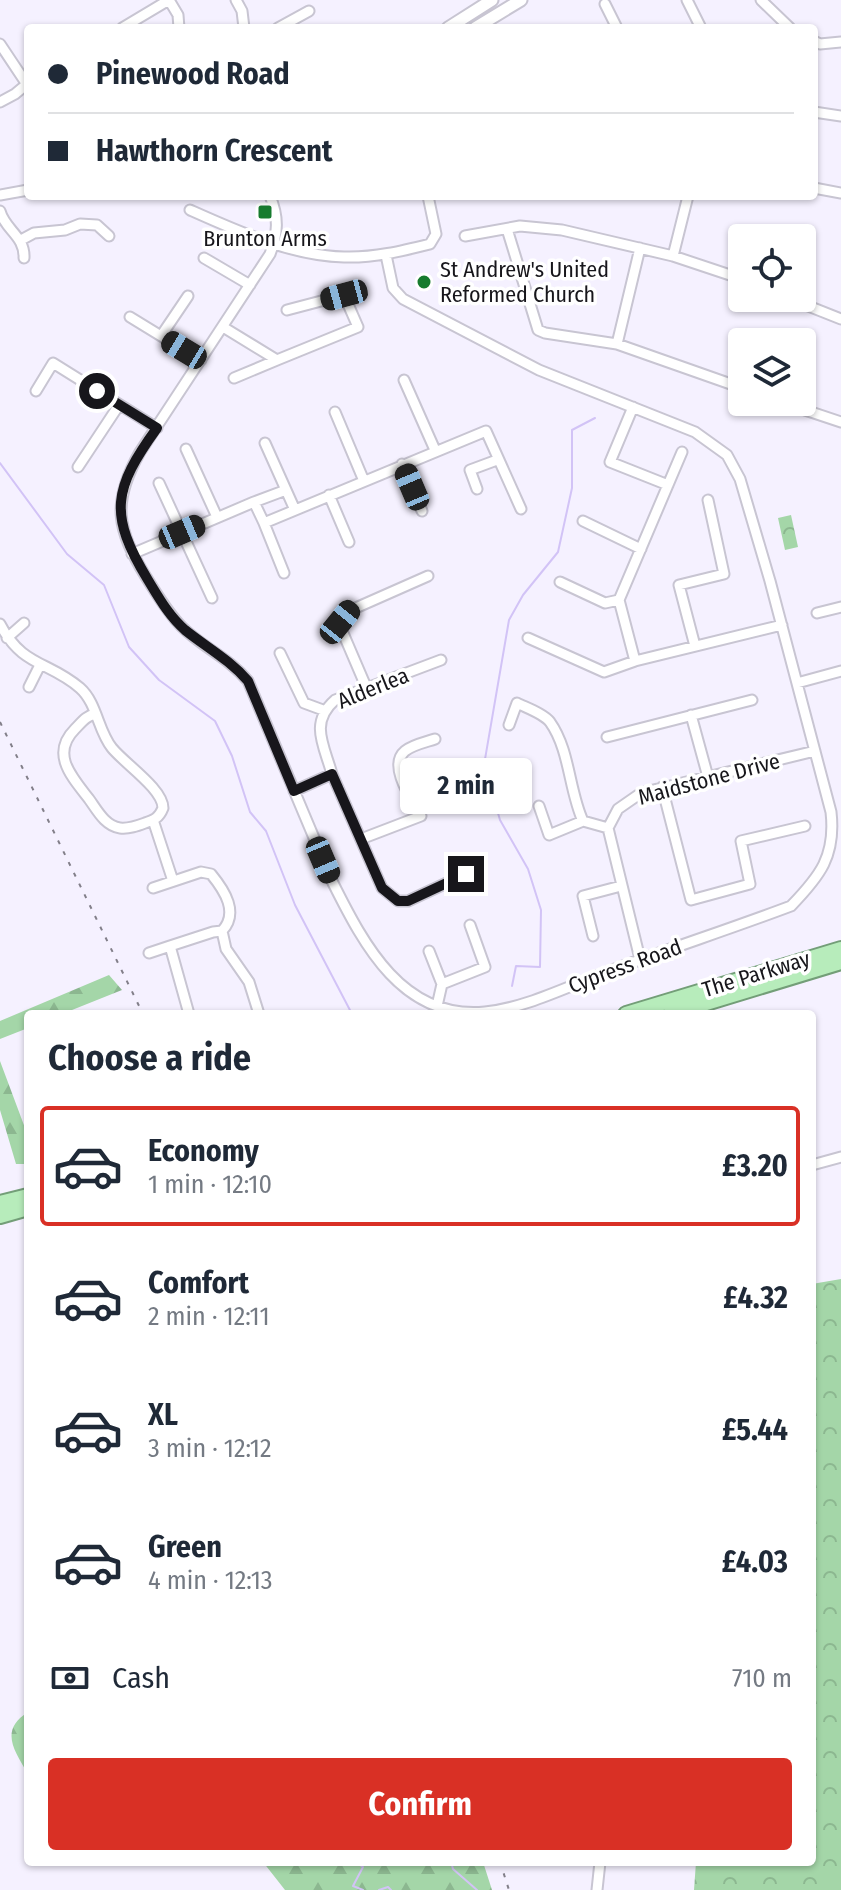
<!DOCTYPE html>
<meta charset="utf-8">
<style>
:root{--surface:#fff;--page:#f2f2f3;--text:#1f2937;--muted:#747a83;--line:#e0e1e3;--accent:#d93025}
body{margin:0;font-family:"Fira Sans Condensed",sans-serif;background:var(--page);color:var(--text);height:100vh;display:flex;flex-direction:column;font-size:30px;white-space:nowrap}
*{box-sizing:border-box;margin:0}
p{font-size:26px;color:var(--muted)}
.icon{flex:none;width:44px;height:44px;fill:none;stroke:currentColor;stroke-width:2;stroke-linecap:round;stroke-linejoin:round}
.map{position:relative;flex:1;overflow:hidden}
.sheet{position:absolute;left:24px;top:1010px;width:792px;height:856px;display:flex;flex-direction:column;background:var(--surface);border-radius:8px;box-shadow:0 2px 6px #0004}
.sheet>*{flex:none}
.guide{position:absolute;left:24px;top:24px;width:794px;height:176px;border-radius:8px;box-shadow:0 2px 6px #0004;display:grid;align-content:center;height:176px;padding:0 24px;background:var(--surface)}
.tools{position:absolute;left:728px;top:224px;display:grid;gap:16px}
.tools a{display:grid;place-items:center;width:88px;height:88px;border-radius:8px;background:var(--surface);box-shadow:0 2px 6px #0004;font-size:40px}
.end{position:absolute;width:36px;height:36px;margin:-18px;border:10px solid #17161b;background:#fff;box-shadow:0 0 0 4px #fff}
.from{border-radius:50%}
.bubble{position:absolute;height:56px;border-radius:8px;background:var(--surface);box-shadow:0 2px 6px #0004;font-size:26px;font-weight:700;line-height:56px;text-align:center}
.car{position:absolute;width:24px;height:48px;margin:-24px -12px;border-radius:10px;box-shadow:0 0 6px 2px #0007;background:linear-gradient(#222 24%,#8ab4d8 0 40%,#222 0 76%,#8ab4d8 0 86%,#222 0)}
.guide b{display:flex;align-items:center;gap:28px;height:76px;font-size:30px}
.guide b+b{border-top:2px solid var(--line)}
.guide i{width:20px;height:20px;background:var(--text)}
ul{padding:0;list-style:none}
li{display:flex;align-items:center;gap:24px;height:120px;margin:0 16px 12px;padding:0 8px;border:4px solid transparent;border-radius:8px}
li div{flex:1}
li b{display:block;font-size:30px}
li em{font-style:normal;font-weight:700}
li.selected{border-color:var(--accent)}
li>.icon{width:72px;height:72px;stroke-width:1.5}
h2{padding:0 24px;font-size:36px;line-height:96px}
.pay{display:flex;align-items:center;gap:20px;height:88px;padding:0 24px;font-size:30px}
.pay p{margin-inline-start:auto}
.primary-button{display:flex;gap:16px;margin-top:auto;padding:16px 24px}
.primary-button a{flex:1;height:92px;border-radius:8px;background:var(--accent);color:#fff;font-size:32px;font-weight:700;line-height:92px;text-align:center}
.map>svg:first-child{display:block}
.forest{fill:url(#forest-firs)}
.park{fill:url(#park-crowns)}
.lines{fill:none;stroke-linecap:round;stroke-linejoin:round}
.stream{stroke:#d2c3f6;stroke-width:2}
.minor-casing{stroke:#c8c5d2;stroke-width:13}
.tertiary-casing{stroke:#c8c5d2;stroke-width:15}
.trunk-casing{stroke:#739e78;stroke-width:18}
.minor{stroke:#fff;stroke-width:9}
.tertiary{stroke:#fff;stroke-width:11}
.trunk{stroke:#b7ecbb;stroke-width:14}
.rail{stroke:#827f89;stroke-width:2;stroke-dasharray:4 8;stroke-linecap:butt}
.route{stroke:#17161b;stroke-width:10}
.poi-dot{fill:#177b2e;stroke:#fff;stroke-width:3}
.labels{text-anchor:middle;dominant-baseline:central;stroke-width:7;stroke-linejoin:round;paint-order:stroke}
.poi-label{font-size:22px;fill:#17161b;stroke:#fff}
.street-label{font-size:22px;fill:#17161b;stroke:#fff}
</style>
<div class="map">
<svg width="841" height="1890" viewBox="0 0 841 1890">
<defs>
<pattern id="forest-firs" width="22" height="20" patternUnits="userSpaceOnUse" patternTransform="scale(2)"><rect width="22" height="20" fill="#a4d6a8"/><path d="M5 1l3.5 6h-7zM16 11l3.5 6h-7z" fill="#8cb790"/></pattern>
<pattern id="park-crowns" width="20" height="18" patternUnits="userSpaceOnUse" patternTransform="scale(2)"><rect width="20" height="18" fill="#a4d6a8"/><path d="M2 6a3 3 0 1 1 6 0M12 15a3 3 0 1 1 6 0" fill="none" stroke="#8cb790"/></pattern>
</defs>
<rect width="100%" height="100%" fill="#f5f1ff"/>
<path class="forest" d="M 109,975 L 122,990 L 62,1014 L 28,1014 L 28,1028 L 0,1039 L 0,1021 Z
M 0,1061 L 28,1136 L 28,1164 L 16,1164 L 0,1110 Z
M 28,1712 L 28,1774 C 13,1749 0,1730 28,1712 Z
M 263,1862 L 483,1862 L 492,1890 L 285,1890 Z"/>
<path class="park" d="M 791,515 L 798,547 L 785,550 L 778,518 Z
M 841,1279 L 841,1890 L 694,1890 L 696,1862 L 812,1862 L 812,1284 Z"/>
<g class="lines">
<path class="stream" d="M 0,463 L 67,554 L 104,585 L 129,647 L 159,680 L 215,721 L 232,756 L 250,812 L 266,831 L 295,905 L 352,1014
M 512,986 L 516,966 L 540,967 L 541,910 L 528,869 L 500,820 L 484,765 L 509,620 L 523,595 L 558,552 L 572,488 L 572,430 L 595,418
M 355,1862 L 363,1867 L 353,1886 L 363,1890
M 451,1862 L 453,1869 L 477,1890
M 379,1890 L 388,1887 L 391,1890"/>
<g class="minor-casing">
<path id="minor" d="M 169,0 L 178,15 L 179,28
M 236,0 L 242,11 L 244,28
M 687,0 L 701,28
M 761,0 L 790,28
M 605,4 L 617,28
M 122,28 L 169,0
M 278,28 L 309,11
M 814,41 L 820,44 L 841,42
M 0,44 L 28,86
M 0,102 L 15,94 L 27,84
M 814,112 L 841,116
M 814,188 L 841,193
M 0,195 L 28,190
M 270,196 C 279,217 278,234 270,254 L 140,452 C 111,503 117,529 146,577 C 157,594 167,612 182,627 C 202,647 229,658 248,681 L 333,883 C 364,945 403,1020 485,1012 C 526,1008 568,986 607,972 C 668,949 730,929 791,906 C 820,876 836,856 831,812 L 770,581 L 740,479 L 727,455 L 695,432 L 539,370 L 403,299 L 393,288 L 386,255
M 190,210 C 237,231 292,256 344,257 C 374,258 402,251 430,244 L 436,234 L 428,196
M 0,211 C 5,230 25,236 24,258
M 507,229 L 538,330 L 545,333 L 617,344 L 742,388
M 465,236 L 520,226 L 562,230 L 673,256 L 742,279
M 21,240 L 34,233 L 65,230 L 80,224 L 97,225 L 109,236
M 673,256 L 688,196
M 204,258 L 250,285
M 188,296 L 161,336 L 201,360
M 788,298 L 841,319
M 130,317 L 161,336
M 223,327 L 277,360 L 358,327 L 344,295 L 287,310
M 617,344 L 640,248
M 234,378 L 277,360
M 404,380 L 435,450
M 36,391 L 53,363 L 157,428
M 781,402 L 841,422
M 633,407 L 610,462 L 668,485
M 335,412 L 364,481
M 265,443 L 295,510
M 186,449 L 217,517
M 402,464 L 422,511
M 78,467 L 119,405
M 159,483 L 212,598
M 477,489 L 470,470 L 497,460
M 329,495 L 349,542
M 254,502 L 286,490
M 583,521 L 641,549
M 264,523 L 284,573
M 132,554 L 254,502 L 264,523 L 486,431 L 521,509
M 560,582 L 605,603 L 619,600
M 817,613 L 841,607
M 0,624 C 22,667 49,661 80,688 C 97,703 98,731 112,748 C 125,764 163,789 163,808 C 159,818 154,820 145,823 C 137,826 129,829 120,828 C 105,826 97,810 89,799 C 72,777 50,754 75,729 C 82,722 86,716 95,714
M 7,638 L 24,623
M 528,638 L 604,672 L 635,661 L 782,625
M 695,646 L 679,585 L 724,574 L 708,500
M 280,653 L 304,703 L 323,710
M 635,661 L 619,600 L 682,452
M 797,683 L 841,671
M 29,687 L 40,665
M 367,689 L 340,626 L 351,610 L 428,576
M 691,715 L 708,777
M 509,725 L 517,703 C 527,708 544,714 550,722 C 570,750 569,791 583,821 L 608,828
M 607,737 L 752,700
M 332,774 C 324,745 309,723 335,700 L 441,660
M 662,787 L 691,900 L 750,884 L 741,841 L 805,826
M 294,791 L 332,774 L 382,888 L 398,901 L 408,901 L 466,874
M 539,806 L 549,835 L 583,821
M 153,820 L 173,881
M 361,839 L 421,816 C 413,801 387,766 405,751 C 412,745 426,742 435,739
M 153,888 L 201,872 L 211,874 C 225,891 239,913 222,931
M 222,931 L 226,949 L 249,982 L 259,1014
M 593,936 L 583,896 L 621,886
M 429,951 L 442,984
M 149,953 L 170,946
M 640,959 L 608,828 L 618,809 L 641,793 L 815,751
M 437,1006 L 442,984 L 485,967 L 470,925
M 189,1014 L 170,946 L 213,932 L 222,931
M 812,1165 L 841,1157
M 597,1890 L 600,1862"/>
</g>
<g class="tertiary-casing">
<path id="tertiary" d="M 448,28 L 492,0
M 475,28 L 521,0"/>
</g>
<g class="trunk-casing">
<path id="trunk" d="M 626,1014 L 841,949
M 670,1014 L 841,962
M 0,1203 L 28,1196
M 0,1216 L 28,1208"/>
</g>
<use href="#minor" class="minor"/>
<use href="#tertiary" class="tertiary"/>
<use href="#trunk" class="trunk"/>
<path class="rail" d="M 0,722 L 143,1014
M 500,1862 L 509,1890"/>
</g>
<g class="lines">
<path class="route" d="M 97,391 L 157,428 C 113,489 108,514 148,580 C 159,598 169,616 185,630 C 206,647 230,660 248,681 L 294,791 L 332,774 L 382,888 L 398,901 L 408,901 L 466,874"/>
</g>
<g class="poi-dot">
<rect x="257" y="204" width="16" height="16" rx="4"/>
<circle cx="424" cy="282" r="8"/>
</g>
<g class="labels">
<g class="poi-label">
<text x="265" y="238">Brunton Arms</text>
<text x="440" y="269" text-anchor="start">St Andrew's United<tspan x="440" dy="25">Reformed Church</tspan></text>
</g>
<g class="street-label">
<text transform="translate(373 688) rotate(-22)">Alderlea</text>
<text transform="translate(709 779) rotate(-15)">Maidstone Drive</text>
<text transform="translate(625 966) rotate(-20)">Cypress Road</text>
<text transform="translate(756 974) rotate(-17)">The Parkway</text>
</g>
</g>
</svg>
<div class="tools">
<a><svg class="icon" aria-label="locate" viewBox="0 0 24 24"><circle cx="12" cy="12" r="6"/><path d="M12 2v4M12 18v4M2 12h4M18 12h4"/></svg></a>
<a><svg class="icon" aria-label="layers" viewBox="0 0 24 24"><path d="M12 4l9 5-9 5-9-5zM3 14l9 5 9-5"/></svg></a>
</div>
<i class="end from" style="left:97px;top:391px"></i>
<i class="end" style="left:466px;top:874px"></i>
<div class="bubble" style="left:400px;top:758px;width:132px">2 min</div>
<i class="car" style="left:344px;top:295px;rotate:255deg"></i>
<i class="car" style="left:184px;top:350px;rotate:301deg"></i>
<i class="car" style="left:412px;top:487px;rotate:337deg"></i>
<i class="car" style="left:182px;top:532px;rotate:67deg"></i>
<i class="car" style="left:340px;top:622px;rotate:39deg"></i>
<i class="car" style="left:323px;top:860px;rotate:157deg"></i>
<div class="guide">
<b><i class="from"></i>Pinewood Road</b>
<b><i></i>Hawthorn Crescent</b>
</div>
<section class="sheet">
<h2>Choose a ride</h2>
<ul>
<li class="selected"><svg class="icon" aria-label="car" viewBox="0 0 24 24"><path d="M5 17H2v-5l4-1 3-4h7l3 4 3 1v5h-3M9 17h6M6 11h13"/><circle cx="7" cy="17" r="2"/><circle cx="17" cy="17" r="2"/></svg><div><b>Economy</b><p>1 min · 12:10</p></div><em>£3.20</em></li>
<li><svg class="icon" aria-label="car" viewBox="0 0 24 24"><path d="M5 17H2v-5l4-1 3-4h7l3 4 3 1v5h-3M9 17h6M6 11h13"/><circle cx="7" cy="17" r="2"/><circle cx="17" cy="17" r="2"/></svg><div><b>Comfort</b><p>2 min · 12:11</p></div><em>£4.32</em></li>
<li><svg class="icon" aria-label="car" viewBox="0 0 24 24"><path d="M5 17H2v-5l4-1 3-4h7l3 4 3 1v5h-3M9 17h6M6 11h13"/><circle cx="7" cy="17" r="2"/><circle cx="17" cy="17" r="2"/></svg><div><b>XL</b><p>3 min · 12:12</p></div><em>£5.44</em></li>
<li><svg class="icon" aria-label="car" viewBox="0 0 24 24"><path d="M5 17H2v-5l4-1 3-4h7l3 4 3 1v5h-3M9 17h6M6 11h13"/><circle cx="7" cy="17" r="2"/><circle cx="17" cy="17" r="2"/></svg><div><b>Green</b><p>4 min · 12:13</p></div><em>£4.03</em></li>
</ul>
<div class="pay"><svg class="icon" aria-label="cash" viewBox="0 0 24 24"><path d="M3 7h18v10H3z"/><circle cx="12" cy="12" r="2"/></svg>Cash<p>710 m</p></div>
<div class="primary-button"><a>Confirm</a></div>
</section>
</div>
